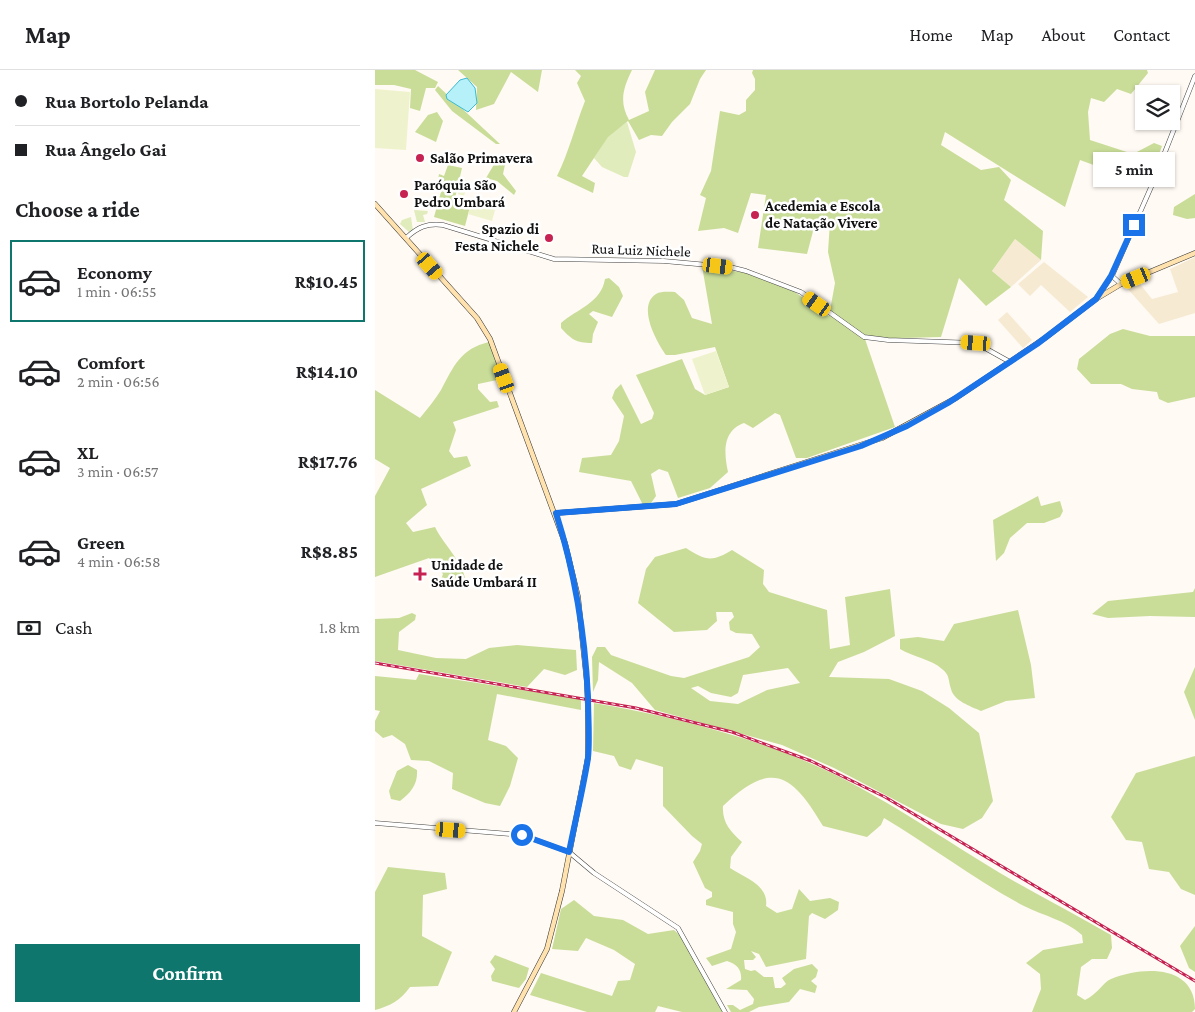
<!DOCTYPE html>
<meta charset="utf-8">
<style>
:root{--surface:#fff;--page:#f6f6f6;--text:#202124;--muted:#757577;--line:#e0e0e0;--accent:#0f766e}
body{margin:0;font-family:"Crimson Pro",serif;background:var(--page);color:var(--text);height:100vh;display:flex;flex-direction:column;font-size:19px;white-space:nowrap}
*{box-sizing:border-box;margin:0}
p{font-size:16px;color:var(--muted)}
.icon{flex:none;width:28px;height:28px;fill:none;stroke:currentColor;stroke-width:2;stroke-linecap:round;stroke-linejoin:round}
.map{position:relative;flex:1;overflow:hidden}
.side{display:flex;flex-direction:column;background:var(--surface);width:375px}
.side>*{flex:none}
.top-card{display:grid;align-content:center;height:110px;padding:0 15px;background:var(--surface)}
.controls{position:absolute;left:760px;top:15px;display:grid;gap:10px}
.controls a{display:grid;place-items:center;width:45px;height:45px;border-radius:0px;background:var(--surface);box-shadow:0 1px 4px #0004;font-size:25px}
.end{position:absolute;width:22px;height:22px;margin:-11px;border:6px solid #1a73e8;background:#fff;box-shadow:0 0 0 2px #fff}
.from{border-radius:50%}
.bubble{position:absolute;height:35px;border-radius:0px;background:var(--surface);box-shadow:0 1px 4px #0004;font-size:16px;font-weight:700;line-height:35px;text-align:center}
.car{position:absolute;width:15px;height:30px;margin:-15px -8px;border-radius:6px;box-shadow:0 0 4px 1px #0007;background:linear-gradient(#f5c518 24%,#345 0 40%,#f5c518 0 76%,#345 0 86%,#f5c518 0)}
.top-card b{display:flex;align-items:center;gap:18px;height:48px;font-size:19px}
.top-card b+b{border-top:1px solid var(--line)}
.top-card i{width:12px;height:12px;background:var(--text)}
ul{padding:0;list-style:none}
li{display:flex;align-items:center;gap:15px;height:82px;margin:0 10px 8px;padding:0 5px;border:2px solid transparent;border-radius:0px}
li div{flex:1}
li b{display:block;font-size:19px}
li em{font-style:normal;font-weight:700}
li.selected{border-color:var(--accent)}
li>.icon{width:45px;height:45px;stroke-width:1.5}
h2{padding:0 15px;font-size:22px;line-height:60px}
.pay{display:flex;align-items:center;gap:12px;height:55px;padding:0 15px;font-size:19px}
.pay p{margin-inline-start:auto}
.primary-button{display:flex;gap:10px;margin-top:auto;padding:10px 15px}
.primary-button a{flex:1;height:58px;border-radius:0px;background:var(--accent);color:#fff;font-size:20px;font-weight:700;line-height:58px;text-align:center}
header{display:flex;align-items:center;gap:30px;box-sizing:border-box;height:70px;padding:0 25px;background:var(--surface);border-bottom:1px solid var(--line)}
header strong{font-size:24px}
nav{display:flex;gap:28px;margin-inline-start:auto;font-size:18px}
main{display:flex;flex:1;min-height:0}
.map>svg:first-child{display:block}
.farmland{fill:#f7ead2}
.green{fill:#e0ecbb}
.forest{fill:#c9dd99;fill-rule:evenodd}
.pitch{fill:#eff3cd}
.water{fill:#b6f0f8;stroke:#3abbd2}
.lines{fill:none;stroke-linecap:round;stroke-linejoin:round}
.tertiary-casing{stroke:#434343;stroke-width:5}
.secondary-casing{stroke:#323232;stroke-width:5.5}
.tertiary{stroke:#fff;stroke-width:4}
.secondary{stroke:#ffe2ae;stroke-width:4.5}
.rail-casing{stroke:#c62252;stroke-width:3}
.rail{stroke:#fff;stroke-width:1;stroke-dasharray:4;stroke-linecap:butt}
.secondary-bridge-casing{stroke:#323232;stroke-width:5.5;stroke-linecap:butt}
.secondary-bridge{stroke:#ffe2ae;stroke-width:4.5}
.route{stroke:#1a73e8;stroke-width:6}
.poi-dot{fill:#c62252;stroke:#fff;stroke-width:2}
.labels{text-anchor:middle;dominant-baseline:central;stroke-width:5;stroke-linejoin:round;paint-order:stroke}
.poi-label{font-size:15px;font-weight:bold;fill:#101010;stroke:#fff;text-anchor:start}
.street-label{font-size:15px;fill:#101010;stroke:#fff}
</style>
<header>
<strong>Map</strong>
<nav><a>Home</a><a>Map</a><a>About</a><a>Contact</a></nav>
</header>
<main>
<section class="side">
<div class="top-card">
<b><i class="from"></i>Rua Bortolo Pelanda</b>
<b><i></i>Rua Ângelo Gai</b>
</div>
<h2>Choose a ride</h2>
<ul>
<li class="selected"><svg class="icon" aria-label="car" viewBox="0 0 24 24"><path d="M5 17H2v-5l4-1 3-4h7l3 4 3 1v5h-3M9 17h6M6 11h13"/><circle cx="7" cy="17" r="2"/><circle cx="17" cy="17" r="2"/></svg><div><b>Economy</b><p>1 min · 06:55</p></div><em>R$10.45</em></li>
<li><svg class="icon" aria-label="car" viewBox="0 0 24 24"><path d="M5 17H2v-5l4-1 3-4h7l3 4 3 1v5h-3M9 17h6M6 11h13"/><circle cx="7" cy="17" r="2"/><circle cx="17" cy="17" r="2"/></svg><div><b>Comfort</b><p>2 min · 06:56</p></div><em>R$14.10</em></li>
<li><svg class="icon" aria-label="car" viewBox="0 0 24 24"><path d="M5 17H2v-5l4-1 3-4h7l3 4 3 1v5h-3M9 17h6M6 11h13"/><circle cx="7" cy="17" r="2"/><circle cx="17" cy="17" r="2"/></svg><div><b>XL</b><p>3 min · 06:57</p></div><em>R$17.76</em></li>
<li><svg class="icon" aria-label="car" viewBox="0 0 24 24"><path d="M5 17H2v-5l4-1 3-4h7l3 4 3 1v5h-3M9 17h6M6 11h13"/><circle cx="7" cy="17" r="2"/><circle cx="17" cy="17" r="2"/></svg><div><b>Green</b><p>4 min · 06:58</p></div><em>R$8.85</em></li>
</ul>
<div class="pay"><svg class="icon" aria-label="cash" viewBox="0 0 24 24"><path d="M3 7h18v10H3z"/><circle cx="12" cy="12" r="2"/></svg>Cash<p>1.8 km</p></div>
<div class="primary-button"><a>Confirm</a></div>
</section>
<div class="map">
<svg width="820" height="942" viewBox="0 0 820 942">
<rect width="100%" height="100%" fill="#fffaf3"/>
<path class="farmland" d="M 640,169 L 666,190 L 636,217 L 617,201 Z
M 820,187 L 820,243 L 784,254 L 751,217 L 765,214 L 777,229 L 803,222 L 795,199 Z
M 669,192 L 713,227 L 695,242 L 666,215 L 655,226 L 643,214 Z
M 632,242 L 657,270 L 648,278 L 623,250 Z"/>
<path class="green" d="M 252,52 L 261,82 L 253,107 L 249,107 L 227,97 L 219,88 L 233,66 Z
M 39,140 L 53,141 L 52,144 L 48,145 L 50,152 L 42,152 Z
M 36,147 L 38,161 L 34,162 L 25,154 L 27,150 Z"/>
<path class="forest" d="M 0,0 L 40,0 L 63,12 L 60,18 L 51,18 L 45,41 L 35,38 L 36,19 L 19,15 L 0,15 Z
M 83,0 L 167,0 L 163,22 L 136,2 L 119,34 L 101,40 L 102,17 Z
M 200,0 L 257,0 C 248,18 244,32 254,50 L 274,41 L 270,22 L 280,0 L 331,0 L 325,9 L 315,34 L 297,52 L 287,66 L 276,65 L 264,70 L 253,51 L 233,67 L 207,106 L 220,113 L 218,123 L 182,106 C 194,82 200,56 210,31 L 202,13 L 206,6 Z
M 378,0 L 772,0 L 773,3 L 756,24 L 742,19 L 729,32 L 716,28 L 713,42 L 715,70 L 758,84 L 779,73 L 787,76 L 773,115 L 705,90 L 690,137 L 570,62 L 566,75 L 606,100 L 624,97 L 636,110 L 629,130 L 668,161 L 666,190 L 640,169 L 617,201 L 636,217 L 611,236 L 584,208 L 566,267 L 490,269 L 520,357 L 432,388 L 421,388 L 405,345 L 400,343 L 378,358 L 369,353 C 347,361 349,383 353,402 L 335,418 L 303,428 L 293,402 L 284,399 L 276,404 L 281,426 L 276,433 L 268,435 L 256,411 L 204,402 L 207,388 L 236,385 L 244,371 L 249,346 L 237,328 L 240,320 L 246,314 L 266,354 L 277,349 L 279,343 L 261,305 L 307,289 L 320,319 L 330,325 L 354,317 L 340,277 L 300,285 L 291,285 C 281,271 262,236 281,224 C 286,221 294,222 300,222 L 309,230 L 317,248 L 337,254 L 327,196 L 371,203 L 417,220 L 454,246 L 460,213 L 453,182 L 455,152 L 452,148 L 441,150 L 432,184 L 383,178 L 391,125 L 376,123 L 363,163 L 349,158 L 323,161 L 331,128 L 325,125 L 336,101 L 345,41 L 364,45 L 371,41 L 371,30 L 380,20 L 380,9 L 377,3 Z
M 63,16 L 125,74 L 121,74 L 77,41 L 60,20 Z
M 62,42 L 68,51 L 61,72 L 40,62 L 53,45 Z
M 124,86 L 131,90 L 128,104 L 141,121 L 139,125 L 122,111 L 111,108 Z
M 73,95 L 87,98 L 80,128 L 96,133 L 90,156 L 59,147 L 66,122 L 61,120 L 64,104 L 69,106 Z
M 820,124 L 820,148 L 812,149 L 798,145 L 799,137 Z
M 234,208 L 244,217 L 248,226 L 237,247 L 218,241 L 214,244 L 223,252 L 218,264 L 217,273 C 201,273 196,269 186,258 L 186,253 C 202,239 226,233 230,209 Z
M 748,259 L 775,266 L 820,266 L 820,327 L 793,333 L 784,329 L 782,322 L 757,319 L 746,314 L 716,314 L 702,299 L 704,289 L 735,264 Z
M 114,272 L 127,309 L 103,314 L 103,319 L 115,332 L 122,331 L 124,337 L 78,352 L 81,360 L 74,381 L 79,388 L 92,386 L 96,396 L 46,419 L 52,435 L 31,453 L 38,462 L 60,457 C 69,476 92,495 91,517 L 64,515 L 68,504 L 54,488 L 0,507 L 0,426 L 15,398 L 0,389 L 0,320 L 45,348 C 52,339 60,330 66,320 C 79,296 85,279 114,272 Z
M 663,426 L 666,436 L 685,431 L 688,441 L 685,447 L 669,453 L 652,453 L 635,468 L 629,483 L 621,491 L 618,450 Z
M 311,478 C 331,491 337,492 357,480 L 389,500 L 388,514 L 394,522 L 452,540 L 455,579 L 475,575 L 470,527 L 515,519 L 520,566 L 489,582 L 463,592 L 454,607 L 514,609 L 547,621 L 574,638 L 604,663 L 618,731 L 607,748 L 588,759 L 566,754 L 459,698 L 407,675 L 280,640 L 257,613 L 224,592 L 223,610 L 218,622 L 217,587 L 222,577 L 230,577 L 236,585 L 296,606 L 309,608 L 374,587 L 385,577 L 377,564 L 361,563 L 355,560 L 354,552 L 359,547 L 357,542 L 341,542 L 342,551 L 332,560 L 299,562 L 263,533 L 271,499 L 280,487 ZM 413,598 L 425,613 L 392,620 L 363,634 L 335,631 L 316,618 L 323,616 L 336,623 L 356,627 L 363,623 L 368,605 Z
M 820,518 L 820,547 L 775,546 L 733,548 L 717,544 L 733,531 L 818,522 Z
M 643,540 L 656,595 L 660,628 L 631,631 L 606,641 C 595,636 579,631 576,619 C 573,610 575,605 567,599 C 556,589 538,587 525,579 L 525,569 L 543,567 L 569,571 L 579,554 Z
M 37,543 L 41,545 L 40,550 L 24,562 L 23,580 L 61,588 L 91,589 L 114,578 L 142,575 L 201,580 L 202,600 L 190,605 L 169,599 L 152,617 L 0,591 L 0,549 L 24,548 Z
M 820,597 L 820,650 L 809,622 Z
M 44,604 L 206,629 L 206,640 L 122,624 L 113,670 L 131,676 L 143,688 L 135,716 L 125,736 L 110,733 L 77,719 L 78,703 L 54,691 L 36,690 L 30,674 L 17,665 L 8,668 L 0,661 L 0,651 L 5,641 L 0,640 L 0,606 L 41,610 Z
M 219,633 C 290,645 363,663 430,691 C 504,722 568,770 637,810 C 669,828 703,846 736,865 L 737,878 L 732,889 L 717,889 L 706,897 L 702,925 L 710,930 C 723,924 728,912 736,909 C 767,896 820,894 820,939 L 817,942 L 657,942 L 666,919 L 665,904 L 651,893 L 668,880 L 708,873 L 707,865 C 690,850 669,846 649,836 C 600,810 556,776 509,748 L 506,755 L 492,767 L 448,756 C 417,704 397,689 348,736 C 347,752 355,761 367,772 L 356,787 L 355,798 C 370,808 394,815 391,836 L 402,843 L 417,839 L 424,819 L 435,831 L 455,828 L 464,832 L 463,840 L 450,849 L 437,843 L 434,846 L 431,889 L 391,897 L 384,884 L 376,881 L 381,887 L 378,890 L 369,890 L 370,899 L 376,901 L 380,900 L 389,907 L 398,907 L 400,918 L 406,918 L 411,914 L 407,908 L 419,899 L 437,894 L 443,900 L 441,907 L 436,911 L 442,916 L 440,923 L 425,919 L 414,932 L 384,937 L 374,942 L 356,942 L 352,935 L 358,935 L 365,940 L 378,934 L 379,929 L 372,920 L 351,919 L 366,910 C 367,900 362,894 352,891 L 337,896 L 331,888 L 356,879 L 361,862 L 358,854 L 358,842 L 331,835 L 331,830 L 337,827 L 337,822 L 330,818 L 318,792 L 325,781 L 327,774 L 317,766 L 288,736 L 288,697 L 261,689 L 256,700 L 244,696 L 239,686 L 218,681 Z
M 820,686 L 820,825 L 806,819 L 794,802 L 774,799 L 767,772 L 751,770 L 736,747 L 761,703 Z
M 33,695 L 42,700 C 43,714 36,723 25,731 L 16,729 L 14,721 L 22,701 Z
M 13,797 L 70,803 L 72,819 L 48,825 L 47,866 L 77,882 L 63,916 L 35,917 C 26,930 15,936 0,940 L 0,822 Z
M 199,830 L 219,846 L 248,850 L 273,864 L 299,860 L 308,868 L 348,942 L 307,942 L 283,936 L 280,942 L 212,942 L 155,925 L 166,903 L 237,926 L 243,911 L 255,910 L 260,894 L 239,880 L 211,868 L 203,881 L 177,879 L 186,839 Z
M 820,856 L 820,902 L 814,898 L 805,876 Z
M 120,885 L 154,898 L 151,909 L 144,918 L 117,911 L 116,906 L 120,899 L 115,892 Z"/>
<path class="pitch" d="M 0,19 L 35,22 L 31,80 L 0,78 Z
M 86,109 L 93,111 L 89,126 L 83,124 Z
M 99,126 L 115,132 L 114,138 L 120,140 L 117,151 L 93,144 Z
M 341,281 L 354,317 L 330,325 L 317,289 Z"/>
<path class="water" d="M 92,8 L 100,18 L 102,33 L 93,42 L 72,29 L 71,25 L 85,10 Z
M442 153a6 6 0 1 1 12 0a6 6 0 1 1-12 0Z"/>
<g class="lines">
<g class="tertiary-casing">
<path id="tertiary" d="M 31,168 C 43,157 52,153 68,155 L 179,189 L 289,191 L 355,197 L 371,201 L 426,222 L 489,267 L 513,270 L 601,273 L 635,292
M 737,206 L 746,214
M 722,227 L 737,206 L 777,115 L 820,6
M 0,753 L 147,765 L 194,782 L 219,803 L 303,858 L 350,942"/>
</g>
<g class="secondary-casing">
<path id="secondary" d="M 0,134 L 102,248 L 115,269 L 190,473 L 203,527 L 212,613
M 181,443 L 301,434 L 507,368 L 581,328 L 670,268 L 721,229 L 746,214 L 820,183
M 139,942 L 172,879 L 187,821 L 213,687 L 213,642"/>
</g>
<use href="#tertiary" class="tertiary"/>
<use href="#secondary" class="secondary"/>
<g class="rail-casing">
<path id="rail" d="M 0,593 L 261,638 L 357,662 L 436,691 L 510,727 L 820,911"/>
</g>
<use href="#rail" class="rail"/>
<g class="secondary-bridge-casing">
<path id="secondary-bridge" d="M 212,613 L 213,642"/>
</g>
<use href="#secondary-bridge" class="secondary-bridge"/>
</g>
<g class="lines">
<path class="route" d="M 147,765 L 194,782 C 200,751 208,720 213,688 C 215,669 213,647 213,627 C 210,565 200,503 181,443 L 301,434 L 486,376 L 532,356 L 573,333 L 662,274 L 721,229 L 736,206 L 759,155"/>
</g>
<g class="poi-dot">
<circle cx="45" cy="88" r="5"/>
<circle cx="29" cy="124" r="5"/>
<circle cx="380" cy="145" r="5"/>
<circle cx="174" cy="168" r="5"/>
<path d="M42.5 496.5h5v5h5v5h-5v5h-5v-5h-5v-5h5z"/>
</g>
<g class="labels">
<g class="poi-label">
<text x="55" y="88">Salão Primavera</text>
<text x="39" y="115">Paróquia São<tspan x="39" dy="17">Pedro Umbará</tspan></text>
<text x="390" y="136">Acedemia e Escola<tspan x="390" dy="17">de Natação Vivere</tspan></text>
<text x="164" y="159" text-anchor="end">Spazio di<tspan x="164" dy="17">Festa Nichele</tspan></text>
<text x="56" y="495">Unidade de<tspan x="56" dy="17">Saúde Umbará II</tspan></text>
</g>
<g class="street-label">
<text transform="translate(266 180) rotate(2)">Rua Luiz Nichele</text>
</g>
</g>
</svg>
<div class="controls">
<a><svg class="icon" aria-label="layers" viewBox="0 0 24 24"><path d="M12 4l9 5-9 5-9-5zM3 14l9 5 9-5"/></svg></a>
</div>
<i class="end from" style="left:147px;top:765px"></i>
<i class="end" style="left:759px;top:155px"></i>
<div class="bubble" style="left:718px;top:82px;width:82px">5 min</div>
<i class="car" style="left:55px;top:196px;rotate:139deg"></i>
<i class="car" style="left:343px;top:196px;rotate:97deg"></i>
<i class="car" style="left:761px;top:208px;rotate:248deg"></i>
<i class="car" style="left:442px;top:234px;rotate:305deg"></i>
<i class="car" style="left:601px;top:273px;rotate:274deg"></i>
<i class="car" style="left:129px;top:308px;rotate:340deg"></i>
<i class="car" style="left:76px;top:760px;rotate:94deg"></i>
</div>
</main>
